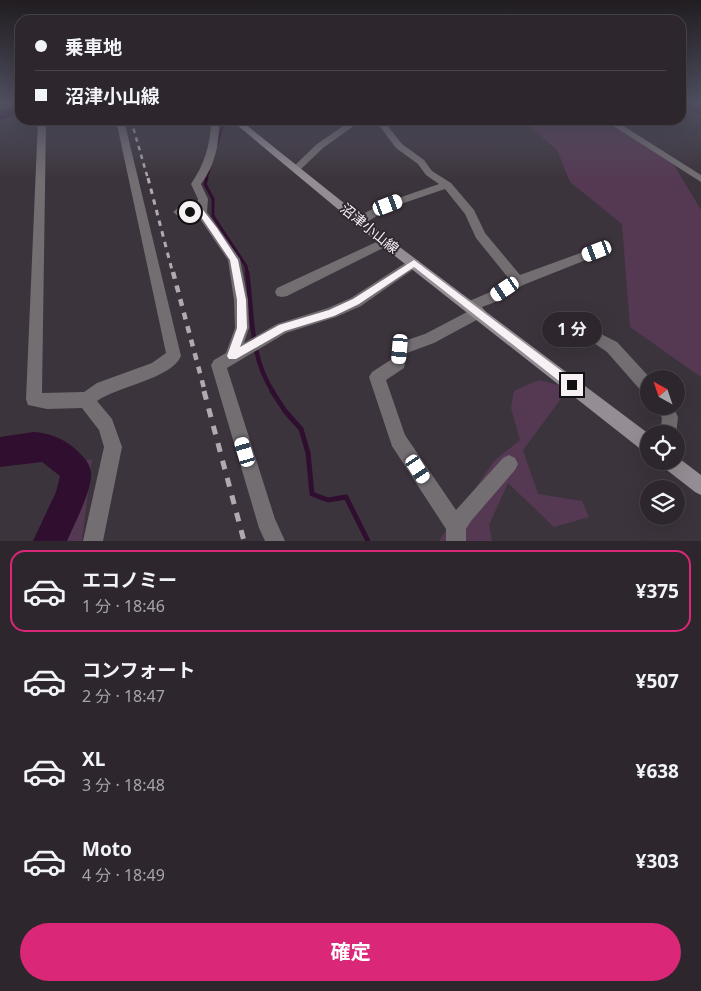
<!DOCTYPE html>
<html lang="ja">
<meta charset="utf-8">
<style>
:root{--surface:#2d272d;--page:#393339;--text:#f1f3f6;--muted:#a7a5aa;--line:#484449;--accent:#db2777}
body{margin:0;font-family:"Noto Sans","Noto Sans JP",sans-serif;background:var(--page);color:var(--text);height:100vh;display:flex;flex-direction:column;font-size:19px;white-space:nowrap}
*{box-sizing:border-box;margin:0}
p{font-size:16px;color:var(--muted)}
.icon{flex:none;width:28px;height:28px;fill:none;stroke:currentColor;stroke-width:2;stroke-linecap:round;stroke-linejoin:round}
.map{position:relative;height:541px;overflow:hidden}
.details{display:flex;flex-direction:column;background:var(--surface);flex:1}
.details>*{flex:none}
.banner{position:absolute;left:15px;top:15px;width:671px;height:110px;border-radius:15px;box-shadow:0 5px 20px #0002,0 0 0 1px var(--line);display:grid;align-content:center;height:110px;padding:0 20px;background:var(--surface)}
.needle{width:32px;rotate:320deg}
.tools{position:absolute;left:640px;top:370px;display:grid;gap:10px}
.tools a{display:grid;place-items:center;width:45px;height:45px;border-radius:50%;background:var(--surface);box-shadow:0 5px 20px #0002,0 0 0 1px var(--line);font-size:25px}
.end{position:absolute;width:22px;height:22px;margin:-11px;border:6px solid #f7f1f6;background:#111;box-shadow:0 0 0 2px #111}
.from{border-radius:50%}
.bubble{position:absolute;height:35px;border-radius:18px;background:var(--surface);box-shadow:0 5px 20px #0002,0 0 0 1px var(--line);font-size:16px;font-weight:700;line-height:35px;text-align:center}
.car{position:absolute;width:15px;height:30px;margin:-15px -8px;border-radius:6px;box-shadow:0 0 4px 1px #0007;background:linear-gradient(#fff 24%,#345 0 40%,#fff 0 76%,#345 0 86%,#fff 0)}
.banner b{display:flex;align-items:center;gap:18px;height:48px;font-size:19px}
.banner b+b{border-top:1px solid var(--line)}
.banner i{width:12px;height:12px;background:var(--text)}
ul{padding:9px 0 0;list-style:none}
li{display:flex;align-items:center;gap:15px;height:82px;margin:0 10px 8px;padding:0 10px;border:2px solid transparent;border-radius:15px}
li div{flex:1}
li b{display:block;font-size:19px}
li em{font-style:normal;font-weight:700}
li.current{border-color:var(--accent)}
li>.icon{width:45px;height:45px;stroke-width:1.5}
.button{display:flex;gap:10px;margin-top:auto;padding:10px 20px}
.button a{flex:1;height:58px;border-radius:30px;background:var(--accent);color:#fff;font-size:20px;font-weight:700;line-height:58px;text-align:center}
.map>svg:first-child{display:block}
.green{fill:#553953}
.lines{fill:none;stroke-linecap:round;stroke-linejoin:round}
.stream-far3{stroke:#300e2f;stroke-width:2.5}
.stream-far2{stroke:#300e2f;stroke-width:3}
.stream-far1{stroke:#300e2f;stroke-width:4.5}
.stream{stroke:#300e2f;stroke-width:5}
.river{fill:#300e2f;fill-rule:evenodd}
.minor{fill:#736e72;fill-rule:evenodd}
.secondary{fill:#948d93;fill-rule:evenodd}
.rail-far3{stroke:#b1aab0;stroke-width:2.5;stroke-dasharray:4.5 4.5;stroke-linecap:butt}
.rail-far2{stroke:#b1aab0;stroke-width:3;stroke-dasharray:5.5 5.5;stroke-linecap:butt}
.rail-far1{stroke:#b1aab0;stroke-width:4.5;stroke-dasharray:7 7;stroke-linecap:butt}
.rail{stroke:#b1aab0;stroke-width:5;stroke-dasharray:9 9;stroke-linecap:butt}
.route{fill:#f7f1f6}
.labels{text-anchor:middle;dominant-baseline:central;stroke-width:4;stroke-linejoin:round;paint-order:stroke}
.street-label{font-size:14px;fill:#f7f1f6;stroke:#322a31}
</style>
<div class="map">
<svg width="701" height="541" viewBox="0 0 701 541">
<rect width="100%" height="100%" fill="#3c343c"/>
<path class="green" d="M 522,120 L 606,120 L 674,165 L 701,210 L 701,377 L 630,327 L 622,224 L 570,182 L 557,150 Z
M 539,380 L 569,388 L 523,450 L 538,494 L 582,501 L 589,517 L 554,527 L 508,483 L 489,525 L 492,541 L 439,541 L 494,461 L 520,440 L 511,408 L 514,391 Z
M 92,459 L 82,541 L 57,541 L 79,463 Z"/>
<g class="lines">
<path class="stream-far3" d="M 217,144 L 223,125
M 206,179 L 209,170"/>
<path class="stream-far2" d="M 207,178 L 205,184 L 213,199 L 213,216 L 246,266 L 247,274"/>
<path class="stream-far1" d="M 247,272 C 253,314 249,355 273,392"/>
<path class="stream" d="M 272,391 L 285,411 L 301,429 L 308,453 L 312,494 L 328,500 L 346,497 L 368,541"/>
<path class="river" d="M 681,103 L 696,103 L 701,106 L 701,115 L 681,106 Z
M 20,105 L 20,114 L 0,120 L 0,111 Z
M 34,432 C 48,433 62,438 73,447 C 80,453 90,462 91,472 C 93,488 74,525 67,541 L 33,541 L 56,492 L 60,476 L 42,462 L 0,467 L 0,437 Z"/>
<path class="minor" d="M 38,120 L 46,120 L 42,393 L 84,392 L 97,383 L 152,363 L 166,353 L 116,120 L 124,120 L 181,356 C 171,379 118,386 97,401 L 112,419 L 122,447 L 103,541 L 83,541 L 104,447 L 99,430 L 82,408 L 47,409 L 28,405 L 26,399 Z
M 170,120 L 179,120 L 174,124 L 171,123 Z
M 215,120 L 239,121 L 235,124 L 219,125 C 219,146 214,167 201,184 L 208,199 L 207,212 L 240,259 L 248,300 L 249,328 L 244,343 L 277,324 L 328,308 L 351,298 L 410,260 L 418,260 L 420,263 L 418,266 L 361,306 L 336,317 L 286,333 L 227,368 L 275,519 L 285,541 L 265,541 L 259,528 L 211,365 L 214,360 L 226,353 L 235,328 L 234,300 L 228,260 L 198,216 L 178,216 L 173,212 L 178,208 L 196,208 L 198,199 L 191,184 C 204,165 210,146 211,123 Z
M 352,120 L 362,120 L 323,148 L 299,171 L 293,171 L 293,167 L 317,144 Z
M 375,120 L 383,120 L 402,144 L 424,160 L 432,171 L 451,183 L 474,210 L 485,233 L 520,275 L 597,247 L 603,251 L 601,254 L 523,285 L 498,301 L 482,307 L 486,312 L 484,316 L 434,343 L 407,353 L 404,368 L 386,380 L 405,435 L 456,510 L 503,458 L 509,455 L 515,458 L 518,464 L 515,470 L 471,521 L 466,529 L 466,541 L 446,541 L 446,529 L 392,446 L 369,377 L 372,372 L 392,359 L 395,344 L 425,334 L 469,311 L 465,306 L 467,302 L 488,293 L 510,280 L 476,238 L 465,214 L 445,189 L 392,207 L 365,223 L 357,223 L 355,220 L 357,217 L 384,203 L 439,184 L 426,175 L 418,164 L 396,148 Z
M 604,120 L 614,120 L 701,175 L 701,182 Z
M 385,238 L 391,242 L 389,245 L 287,296 L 282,297 L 277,296 L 275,292 L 277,288 Z
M 599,333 L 617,342 L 651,379 L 649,379 L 649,395 L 643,393 L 607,352 L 594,343 L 592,339 L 594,335 Z
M 656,406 L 673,406 L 678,417 L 676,435 L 660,434 L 662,418 Z"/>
<path class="secondary" d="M 231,120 L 240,120 L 389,239 L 649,434 L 649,454 L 643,451 L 381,245 Z
M 676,456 L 701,475 L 701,495 L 695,492 L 663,467 L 660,461 L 676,461 Z"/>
<path class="rail-far3" d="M 131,120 L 148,179"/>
<path class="rail-far2" d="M 148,178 L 173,274"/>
<path class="rail-far1" d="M 173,272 L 205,392"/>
<path class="rail" d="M 204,391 L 244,541"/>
</g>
<linearGradient id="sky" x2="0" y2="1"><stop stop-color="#211d21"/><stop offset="0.58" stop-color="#505061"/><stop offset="1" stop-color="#505061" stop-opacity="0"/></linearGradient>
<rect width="701" height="179" fill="url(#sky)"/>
<path class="route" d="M 187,210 L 203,210 L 217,228 L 238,260 L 246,300 L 247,328 L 240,347 L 279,325 L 329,310 L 353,299 L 414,260 L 575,381 L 575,388 L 568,388 L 414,267 L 359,304 L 334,316 L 285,331 L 236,359 L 229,359 L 227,356 L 237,328 L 237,300 L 230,260 L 199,214 L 187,214 Z"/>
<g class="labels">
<g class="street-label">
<text transform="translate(370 228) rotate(39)">沼津小山線</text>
</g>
</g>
</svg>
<div class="tools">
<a><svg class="needle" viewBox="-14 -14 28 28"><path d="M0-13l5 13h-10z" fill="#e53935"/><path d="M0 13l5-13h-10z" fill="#a7a5aa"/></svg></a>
<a><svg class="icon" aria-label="locate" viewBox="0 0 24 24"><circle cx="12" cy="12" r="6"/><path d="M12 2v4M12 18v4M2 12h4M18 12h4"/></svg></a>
<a><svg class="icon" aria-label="layers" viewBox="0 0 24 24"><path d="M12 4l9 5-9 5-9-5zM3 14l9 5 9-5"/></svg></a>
</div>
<i class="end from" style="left:190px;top:212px"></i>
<i class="end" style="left:572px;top:385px"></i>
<div class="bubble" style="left:542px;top:312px;width:60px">1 分</div>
<i class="car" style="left:388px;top:205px;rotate:69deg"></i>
<i class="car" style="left:597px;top:251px;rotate:249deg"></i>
<i class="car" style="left:505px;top:289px;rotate:236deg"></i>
<i class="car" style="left:400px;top:349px;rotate:185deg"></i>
<i class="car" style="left:245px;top:452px;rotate:343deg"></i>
<i class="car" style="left:418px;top:469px;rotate:147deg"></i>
<div class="banner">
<b><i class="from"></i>乗車地</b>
<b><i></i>沼津小山線</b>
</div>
</div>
<section class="details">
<ul>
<li class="current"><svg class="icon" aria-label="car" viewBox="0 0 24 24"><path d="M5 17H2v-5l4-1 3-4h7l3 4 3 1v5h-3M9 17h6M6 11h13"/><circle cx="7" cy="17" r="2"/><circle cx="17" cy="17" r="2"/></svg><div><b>エコノミー</b><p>1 分 · 18:46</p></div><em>¥375</em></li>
<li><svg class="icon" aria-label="car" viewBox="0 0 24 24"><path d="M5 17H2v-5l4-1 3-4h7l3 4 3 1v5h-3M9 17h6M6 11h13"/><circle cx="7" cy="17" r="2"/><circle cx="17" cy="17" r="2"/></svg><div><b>コンフォート</b><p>2 分 · 18:47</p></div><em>¥507</em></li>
<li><svg class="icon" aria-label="car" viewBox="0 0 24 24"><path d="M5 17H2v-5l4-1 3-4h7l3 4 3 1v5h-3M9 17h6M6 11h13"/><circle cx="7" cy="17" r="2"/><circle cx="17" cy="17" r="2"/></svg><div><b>XL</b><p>3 分 · 18:48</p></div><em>¥638</em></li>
<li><svg class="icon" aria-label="car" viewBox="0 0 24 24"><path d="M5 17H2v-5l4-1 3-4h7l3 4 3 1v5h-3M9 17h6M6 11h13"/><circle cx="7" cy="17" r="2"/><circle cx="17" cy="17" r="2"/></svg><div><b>Moto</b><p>4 分 · 18:49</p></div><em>¥303</em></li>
</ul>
<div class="button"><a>確定</a></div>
</section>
